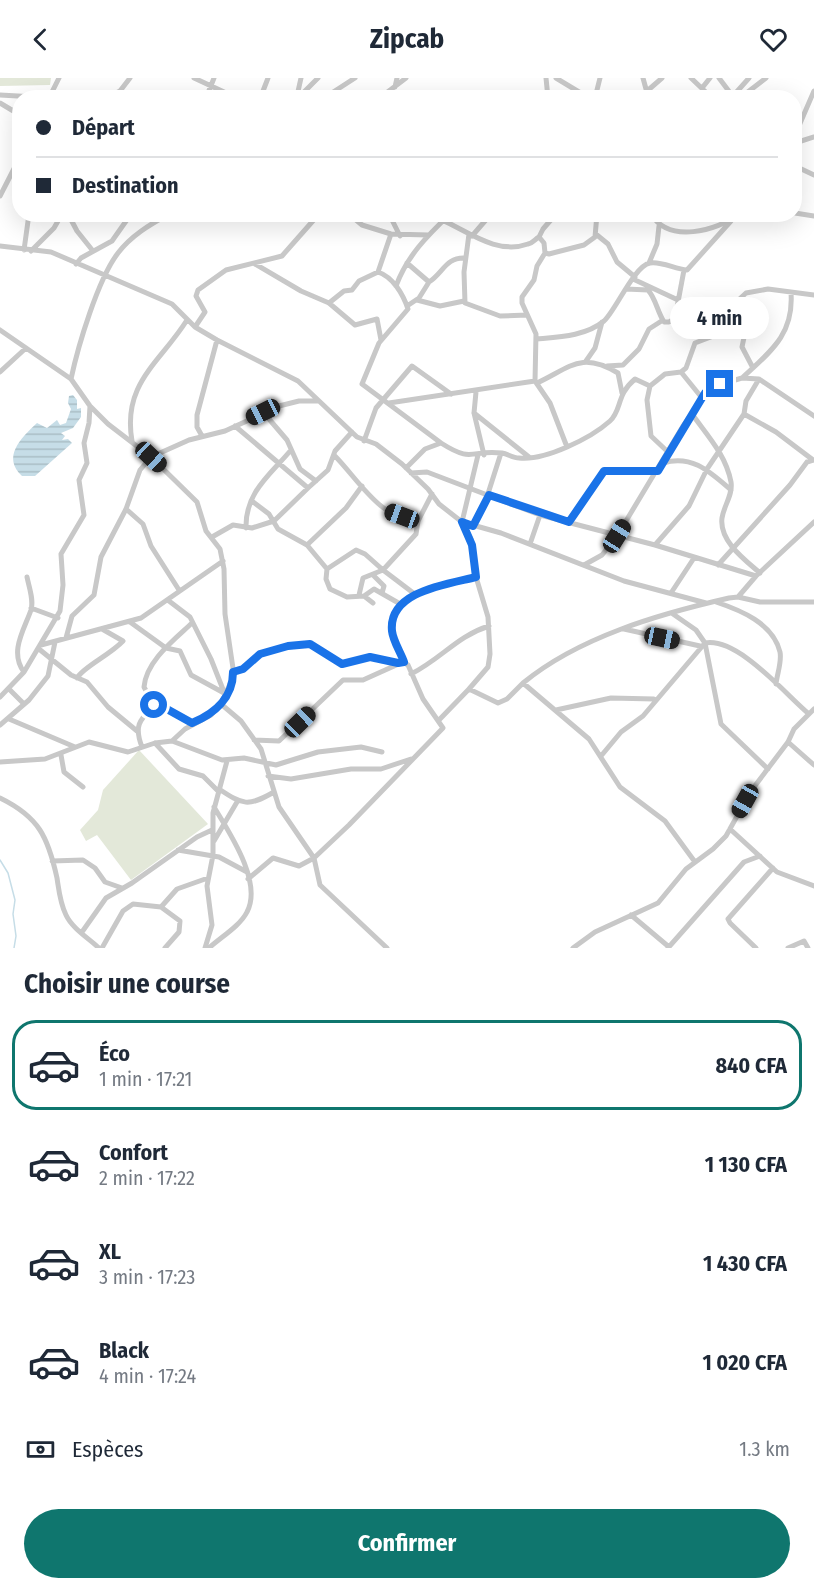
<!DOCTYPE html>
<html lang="fr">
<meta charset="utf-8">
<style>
:root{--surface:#fff;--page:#f2f2f3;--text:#1f2937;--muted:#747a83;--line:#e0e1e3;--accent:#0f766e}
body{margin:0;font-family:"Fira Sans Condensed",sans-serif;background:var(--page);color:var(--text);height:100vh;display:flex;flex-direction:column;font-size:22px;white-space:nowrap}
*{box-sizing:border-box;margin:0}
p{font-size:20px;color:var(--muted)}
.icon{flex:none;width:33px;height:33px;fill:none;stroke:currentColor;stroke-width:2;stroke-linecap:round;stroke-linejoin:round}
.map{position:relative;height:870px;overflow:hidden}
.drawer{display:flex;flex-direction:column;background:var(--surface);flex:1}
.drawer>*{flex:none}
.guide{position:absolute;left:12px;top:12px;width:790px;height:132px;border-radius:24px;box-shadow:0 6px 24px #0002;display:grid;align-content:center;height:132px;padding:0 24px;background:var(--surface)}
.end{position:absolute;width:27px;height:27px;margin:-14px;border:8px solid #1a73e8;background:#fff;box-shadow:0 0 0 3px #fff}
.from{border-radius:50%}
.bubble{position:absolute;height:42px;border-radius:21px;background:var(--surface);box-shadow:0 6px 24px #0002;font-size:20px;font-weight:700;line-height:42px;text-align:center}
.car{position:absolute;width:18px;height:36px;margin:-18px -9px;border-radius:8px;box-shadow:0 0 4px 2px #0007;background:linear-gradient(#222 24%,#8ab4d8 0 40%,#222 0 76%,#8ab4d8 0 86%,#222 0)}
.guide b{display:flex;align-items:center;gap:21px;height:57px;font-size:22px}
.guide b+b{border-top:2px solid var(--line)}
.guide i{width:15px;height:15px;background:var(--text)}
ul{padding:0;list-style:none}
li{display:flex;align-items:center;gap:18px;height:90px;margin:0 12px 9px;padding:0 12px;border:3px solid transparent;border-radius:24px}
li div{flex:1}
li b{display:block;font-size:22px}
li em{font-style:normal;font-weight:700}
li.on{border-color:var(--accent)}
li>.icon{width:54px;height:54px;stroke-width:1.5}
h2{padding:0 24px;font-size:27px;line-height:72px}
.pay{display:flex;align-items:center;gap:15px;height:66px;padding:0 24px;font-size:22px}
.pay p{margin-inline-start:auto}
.cta{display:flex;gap:12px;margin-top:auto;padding:12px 24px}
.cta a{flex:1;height:69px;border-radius:36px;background:var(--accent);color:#fff;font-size:24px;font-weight:700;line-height:69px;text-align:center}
header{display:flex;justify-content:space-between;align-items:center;height:78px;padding:0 24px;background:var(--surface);font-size:27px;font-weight:700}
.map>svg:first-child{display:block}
.grass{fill:#e3e8d9}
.water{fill:url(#water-rules)}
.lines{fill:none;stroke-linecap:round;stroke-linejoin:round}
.stream{stroke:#c6dde7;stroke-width:1.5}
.street{stroke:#c8c8c8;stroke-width:5}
.route{stroke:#1a73e8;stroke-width:8}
</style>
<header><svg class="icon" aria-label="back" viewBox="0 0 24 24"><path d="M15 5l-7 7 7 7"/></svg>Zipcab<svg class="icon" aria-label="heart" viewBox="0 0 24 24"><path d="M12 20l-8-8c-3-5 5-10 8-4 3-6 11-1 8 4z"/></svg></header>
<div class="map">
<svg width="814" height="870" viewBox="0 0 814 870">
<defs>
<pattern id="water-rules" width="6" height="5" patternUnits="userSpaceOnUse" patternTransform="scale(1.5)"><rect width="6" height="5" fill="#c6dde7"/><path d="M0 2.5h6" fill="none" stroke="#aabec6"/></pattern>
</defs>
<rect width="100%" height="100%" fill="#fff"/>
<path class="grass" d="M 0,0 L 51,0 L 50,7 L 0,8 Z
M 139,672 L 208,746 L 131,802 L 97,757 L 86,763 L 80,752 L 98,732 L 103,712 Z"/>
<path class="water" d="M 73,317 L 77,322 L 77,331 L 81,330 L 81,339 L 73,350 L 61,355 L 65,358 L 62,362 L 68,361 L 72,365 L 35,398 L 22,398 C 2,379 20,361 37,345 L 47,350 L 57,342 L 60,347 L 66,345 L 71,331 L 68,325 L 69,318 Z"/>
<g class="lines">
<path class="stream" d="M 0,782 L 8,795 L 15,822 L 13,836 L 16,858 L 14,870"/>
<path class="street" d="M 194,0 L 237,20
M 268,0 L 263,13 L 270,20
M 546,0 L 548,20
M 556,0 L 589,20
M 643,0 L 646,11
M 691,0 L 712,20
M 719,0 L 734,20
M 395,9 L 397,0
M 702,10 L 710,0
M 0,17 L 53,20
M 297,18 L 301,0
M 733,18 L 749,0
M 381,19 L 406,0
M 49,20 L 59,0
M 106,20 L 120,13 L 130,0
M 206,20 L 214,0
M 290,20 L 304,14 L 318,0
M 324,20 L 355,0
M 447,20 L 456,17 L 472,20
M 484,20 L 504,20
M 595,20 L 600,0
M 639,20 L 662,0
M 740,20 L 766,0
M 0,25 L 20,37
M 795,57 L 814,13
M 795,65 L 814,59
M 795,88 L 814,97
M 795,98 L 799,90
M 0,118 L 20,79
M 795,135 L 814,138
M 68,136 L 77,153 L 93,173
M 349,136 L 362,147 L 391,156 L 428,157
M 389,136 L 400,158
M 427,136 C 459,145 492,179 528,166 C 533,165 535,161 539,159 L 544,165 L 545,175 L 549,176 L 584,167 L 595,159 L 597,136
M 651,136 C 669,166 716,153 740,136
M 391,156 L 378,194 C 393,199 403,216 408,231 L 379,265 L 362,306 L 441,365
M 469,156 L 464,194 L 465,225 L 500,238 L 527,237
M 597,157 L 608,166 L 617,184 L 635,199
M 472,158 L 491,136
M 539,159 L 543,151 L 556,136
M 0,168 L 51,174 L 172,226 L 195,249 L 217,262 L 298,303 L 357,359 L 376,366 L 402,386 L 428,411 L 439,426 L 462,444 L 501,455 L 624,503 L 706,525
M 24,172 L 29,136
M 31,173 L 54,150 L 62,136
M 545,175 L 537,188 L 534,202 L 522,219 L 522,225 L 536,256 L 535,303 L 550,325 L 567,369
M 407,185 L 429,204 C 443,195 446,179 465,180
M 649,185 L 657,166 L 659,148
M 76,186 L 81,180 L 112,163 L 131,136
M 255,186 L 301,213 L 329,225 L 355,247 L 377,241 L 381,262
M 633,201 L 678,222
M 396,208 C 407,178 427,158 450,136
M 626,211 L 648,212 C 656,221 657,233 664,244 L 669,244 L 675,240 L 684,192
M 417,222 L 440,228 L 464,223
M 735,224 L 746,250 L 742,269 L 753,290
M 329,225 L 344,213 L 352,212 L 359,203 L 378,194
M 678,225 L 732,228
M 407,228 L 419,220 L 429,204
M 195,249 L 205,234 L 196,218 L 198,212 L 226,192 L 282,178 L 319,136
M 0,252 L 71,301 L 90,328 L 108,346 L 151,379 L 197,424 L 206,453 L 220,471 L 224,491 L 225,536 L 234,597 L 221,626 L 241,643 L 261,671 L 279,729 L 314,780 L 320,807 L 387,870
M 537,261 C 559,259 586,258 604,243 C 616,232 634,188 650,185 C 661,183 675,191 687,192 L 731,143
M 586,283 L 595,270 L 602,244
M 607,288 L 623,287 L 639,271 L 649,251 L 663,242
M 0,294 L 26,270
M 681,294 L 702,320
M 742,300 C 770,274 794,257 791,215
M 71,301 C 78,268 98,201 118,175 C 131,158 149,147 169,136
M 759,301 L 746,323 L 744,336 L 776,354 L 813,382
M 537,305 C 571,289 581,273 618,295 L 622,315
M 650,308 L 647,322 L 651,358 L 669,375
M 476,314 L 474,335 L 484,377
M 389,325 L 535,303
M 263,334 L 287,362 L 300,391 L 316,403
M 474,335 L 529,379
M 692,336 C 707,357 726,377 731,404 C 733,417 724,427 722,440 C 719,463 745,482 760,495
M 235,348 L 308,410 L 328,392 L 335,373 L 352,354
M 202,358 L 197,349 L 197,337 L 217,262
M 132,363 C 122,305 160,285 187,242
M 364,363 L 376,330 L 412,288 L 451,316
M 334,377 C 358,401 380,442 418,443 L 432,416
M 663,385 C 692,376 710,394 731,412
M 406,390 L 425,371 L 441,365 C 474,386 470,371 502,375 C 508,376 513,380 519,380 C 545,383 591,360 610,343 C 622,332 616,317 635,301 L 650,308 L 665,296 L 681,294 L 686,290 L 695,265 L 716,257 L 732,228 L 746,215 L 768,211 L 814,217
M 411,395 L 427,394 L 540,437 L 655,467 L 756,498
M 252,423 L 269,436 L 278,451 L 307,467 L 346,430 L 362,408
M 126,431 L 143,446 L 151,468 L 179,512
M 569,445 L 605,393 L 658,393
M 473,448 L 485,425 L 501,375
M 246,450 C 245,414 271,396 291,372
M 212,459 L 233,447 L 252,450 L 274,443 L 308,410
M 530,466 L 540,437
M 307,467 L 327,491 L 326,501 L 330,511 L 347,519 L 364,518 L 373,525
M 655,467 L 689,428 L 707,391 L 744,336
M 584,487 L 602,477 L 617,458 L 683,348 L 711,309 L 742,300 L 759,301 L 814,338
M 718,487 L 790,407 L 807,384 L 814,382
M 327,491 L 356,472 L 365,476 L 383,492 L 416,456 L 418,443
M 374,498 L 384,508 L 382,515
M 671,515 L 694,480
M 359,517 L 363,500 L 383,492 L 416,517
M 364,518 L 374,511 L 402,527
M 738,519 L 756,498 L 814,444
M 169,523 L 190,539 L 211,581 L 224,614
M 716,524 C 740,532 773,545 780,574 C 782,584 777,596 776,606
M 31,530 L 58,540
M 673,536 L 696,552 L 705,565 L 721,646 L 768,691
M 130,544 L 166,570 L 180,573 L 191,597 L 224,615
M 192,545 C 175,561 146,583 144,609 L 151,622 L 192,645
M 624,551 L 700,568
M 66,560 L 72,538 L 94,517 L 101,479 L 126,431 L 140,392 L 151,379 L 189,362 L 225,353 L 279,328 L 299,323 L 319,323
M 41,567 L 141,540 L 223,483
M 39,571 L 71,597 L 87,604 L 108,629 L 137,653
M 404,584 C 401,574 393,563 392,553 C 388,513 448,506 476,499
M 24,594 C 9,574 24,552 31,532 C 34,522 29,509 27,499
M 233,594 L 243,591 L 260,576 L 288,568 L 310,566 L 342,586 L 370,579 L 398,585
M 411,596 C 441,581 457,558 489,548
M 77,600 C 83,589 110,577 123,563 L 102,551
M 9,611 L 24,626
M 469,611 L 488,589 L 490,576 L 488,539 L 476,499 L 471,461 L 462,444 L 478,377
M 0,619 L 24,594 L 60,533 L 63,507 L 61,476 L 84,437 L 79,402 L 87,385 L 84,365 L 89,345 L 90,328
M 556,632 L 611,620 L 654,621
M 9,641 L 75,669
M 439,642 L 469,611 L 498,625 L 507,621 L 523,605
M 0,647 L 29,622 L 48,598 L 55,564
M 172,663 L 185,651 L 211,637 L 221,626
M 788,664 L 814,687
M 155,665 L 179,691 L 203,698 L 218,713
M 142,669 C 133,646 141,641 156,625
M 61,677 L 64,694 L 83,709
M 601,678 L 621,654 L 643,638 L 705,565 C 738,559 785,616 809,636
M 0,684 L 45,681 L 89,664 L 128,674 L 155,665 L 172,663 L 222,682 L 244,680 L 276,687 L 318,674 L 361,669 L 382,674
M 268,698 L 291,701 L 351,691 L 381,691 L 411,681
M 219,711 C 243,727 248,729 274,714
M 0,720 C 39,739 48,759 57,800 C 59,813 60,825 66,837 C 72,850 88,860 99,870
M 730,751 L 777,794 L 814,808
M 214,763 L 237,724
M 178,772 L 219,779 L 247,794
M 52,783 L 83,782 L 95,790 L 105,804 L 122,810
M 695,784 L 665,743 L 620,709 L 589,661 L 523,605 C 579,559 659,536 729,520 L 738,519 L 760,524 L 814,524
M 248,801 L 273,780 L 299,788 L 314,780 L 349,747 L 443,650 L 423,621 L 408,587 L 403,584 L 363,602 L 343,602 L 279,663 L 254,662
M 161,829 L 177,811 L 208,800
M 631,837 L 669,869
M 82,854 L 106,820 L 132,805 L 197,759 L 212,752
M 102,870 L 123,833 L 133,826 L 161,829 L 180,843 L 179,854 L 165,870
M 205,870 L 212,847 L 207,808 L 213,777 L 213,735 L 227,683
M 209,870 C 221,859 240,848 247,834 C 263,804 229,754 214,729
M 573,870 L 595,854 L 658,825 L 686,791 L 713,771 L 726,758 L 751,713 L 788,664 L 794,651 L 814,631
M 668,870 L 744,784 L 760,778
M 756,870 L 730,845 L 728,841 L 773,790
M 788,870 L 804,863 L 808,870"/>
</g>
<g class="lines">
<path class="route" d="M 154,627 L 156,625 L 192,645 C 214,636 233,620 233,594 L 243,591 L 260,576 L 288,568 L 310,566 L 342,586 L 370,579 L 398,585 L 404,584 C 401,575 393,563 392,553 C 388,513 448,506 476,499 L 472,467 L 462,444 L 473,448 L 489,417 L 569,444 L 604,393 L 658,393 L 705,315 L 720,306"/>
</g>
</svg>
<i class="end from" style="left:154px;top:627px"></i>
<i class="end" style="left:720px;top:306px"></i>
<div class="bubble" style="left:670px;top:219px;width:99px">4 min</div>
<i class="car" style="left:263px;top:334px;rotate:244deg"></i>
<i class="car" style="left:151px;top:379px;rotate:133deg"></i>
<i class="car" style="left:402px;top:438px;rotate:290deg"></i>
<i class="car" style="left:617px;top:458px;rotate:32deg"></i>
<i class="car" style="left:662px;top:560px;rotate:102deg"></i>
<i class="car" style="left:300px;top:644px;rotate:46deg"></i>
<i class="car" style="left:745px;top:723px;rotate:209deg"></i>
<div class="guide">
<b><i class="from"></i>Départ</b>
<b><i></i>Destination</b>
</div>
</div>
<section class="drawer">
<h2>Choisir une course</h2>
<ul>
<li class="on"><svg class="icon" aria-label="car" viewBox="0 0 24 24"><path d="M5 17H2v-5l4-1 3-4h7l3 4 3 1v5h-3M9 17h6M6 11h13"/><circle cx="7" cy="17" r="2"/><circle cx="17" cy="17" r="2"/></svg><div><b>Éco</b><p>1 min · 17:21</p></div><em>840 CFA</em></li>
<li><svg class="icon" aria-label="car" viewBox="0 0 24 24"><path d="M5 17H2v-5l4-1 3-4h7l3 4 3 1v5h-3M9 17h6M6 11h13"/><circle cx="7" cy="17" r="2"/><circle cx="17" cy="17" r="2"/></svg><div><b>Confort</b><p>2 min · 17:22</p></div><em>1 130 CFA</em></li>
<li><svg class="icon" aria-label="car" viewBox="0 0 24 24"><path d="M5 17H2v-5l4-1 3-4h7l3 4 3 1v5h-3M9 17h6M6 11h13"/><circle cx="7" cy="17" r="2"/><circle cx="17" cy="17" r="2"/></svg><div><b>XL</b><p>3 min · 17:23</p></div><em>1 430 CFA</em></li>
<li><svg class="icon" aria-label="car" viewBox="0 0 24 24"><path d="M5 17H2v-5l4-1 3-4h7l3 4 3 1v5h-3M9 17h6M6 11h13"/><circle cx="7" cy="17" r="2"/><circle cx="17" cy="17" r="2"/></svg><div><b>Black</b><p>4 min · 17:24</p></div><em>1 020 CFA</em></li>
</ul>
<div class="pay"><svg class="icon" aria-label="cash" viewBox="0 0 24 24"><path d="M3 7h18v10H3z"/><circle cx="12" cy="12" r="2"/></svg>Espèces<p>1.3 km</p></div>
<div class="cta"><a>Confirmer</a></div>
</section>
